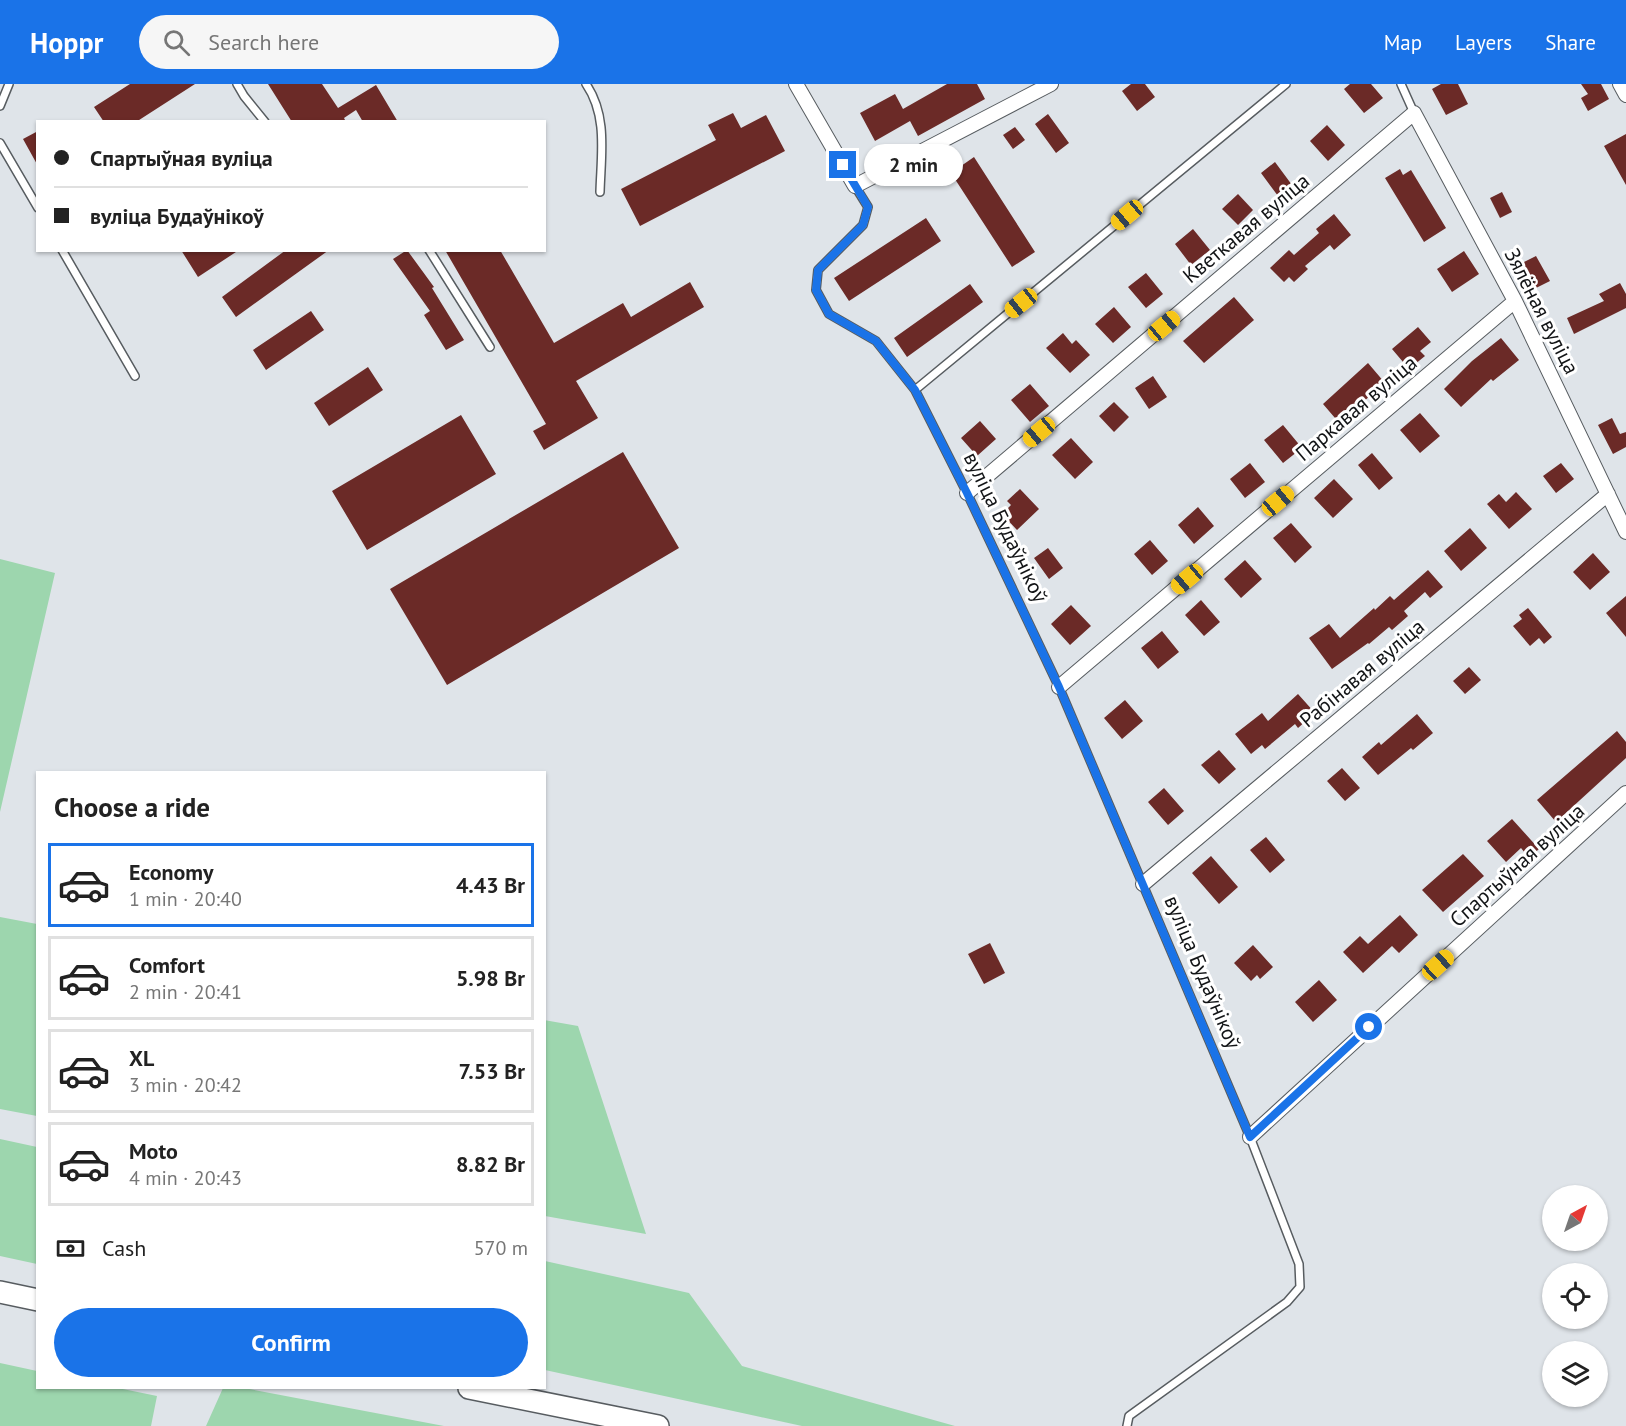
<!DOCTYPE html>
<meta charset="utf-8">
<style>
:root{--surface:#fff;--page:#f6f6f6;--text:#222;--muted:#767676;--line:#e0e0e0;--accent:#1a73e8}
body{margin:0;font-family:"PT Sans",sans-serif;background:var(--page);color:var(--text);height:100vh;display:flex;flex-direction:column;font-size:22px;white-space:nowrap}
*{box-sizing:border-box;margin:0}
p{font-size:20px;color:var(--muted)}
.icon{flex:none;width:33px;height:33px;fill:none;stroke:currentColor;stroke-width:2;stroke-linecap:round;stroke-linejoin:round}
.map{position:relative;flex:1;overflow:hidden}
.drawer{position:absolute;left:36px;top:687px;width:510px;height:618px;display:flex;flex-direction:column;background:var(--surface);border-radius:0px;box-shadow:0 2px 4px #0004}
.drawer>*{flex:none}
.banner{position:absolute;left:36px;top:36px;width:510px;height:132px;border-radius:0px;box-shadow:0 2px 4px #0004;display:grid;align-content:center;height:132px;padding:0 18px;background:var(--surface)}
.needle{width:39px;rotate:40deg}
.buttons{position:absolute;left:1542px;top:1101px;display:grid;gap:12px}
.buttons a{display:grid;place-items:center;width:66px;height:66px;border-radius:50%;background:var(--surface);box-shadow:0 2px 4px #0004;font-size:30px}
.end{position:absolute;width:27px;height:27px;margin:-14px;border:8px solid #1a73e8;background:#fff;box-shadow:0 0 0 3px #fff}
.from{border-radius:50%}
.bubble{position:absolute;height:42px;border-radius:21px;background:var(--surface);box-shadow:0 2px 4px #0004;font-size:20px;font-weight:600;line-height:42px;text-align:center}
.car{position:absolute;width:18px;height:36px;margin:-18px -9px;border-radius:8px;box-shadow:0 0 4px 2px #0007;background:linear-gradient(#f5c518 24%,#345 0 40%,#f5c518 0 76%,#345 0 86%,#f5c518 0)}
.banner b{display:flex;align-items:center;gap:21px;height:57px;font-size:22px}
.banner b+b{border-top:2px solid var(--line)}
.banner i{width:15px;height:15px;background:var(--text)}
ul{padding:0;list-style:none}
li{display:flex;align-items:center;gap:18px;height:84px;margin:0 12px 9px;padding:0 6px;border:3px solid var(--line);border-radius:0px}
li div{flex:1}
li b{display:block;font-size:22px}
li em{font-style:normal;font-weight:600}
li.on{border-color:var(--accent)}
li>.icon{width:54px;height:54px;stroke-width:1.5}
h2{padding:0 18px;font-size:27px;line-height:72px}
.pay{display:flex;align-items:center;gap:15px;height:66px;padding:0 18px;font-size:22px}
.pay p{margin-inline-start:auto}
.button{display:flex;gap:12px;margin-top:auto;padding:12px 18px}
.button a{flex:1;height:69px;border-radius:36px;background:var(--accent);color:#fff;font-size:24px;font-weight:600;line-height:69px;text-align:center}
header{display:flex;align-items:center;gap:36px;box-sizing:border-box;height:84px;padding:0 30px;background:var(--accent);color:#fff}
header strong{font-size:28px}
nav{display:flex;gap:33px;margin-inline-start:auto;font-size:21px}
.search{width:420px;height:54px;background:var(--page);display:flex;align-items:center;gap:15px;box-sizing:border-box;padding:0 21px;border-radius:33px;color:var(--muted);font-size:22px}
.map>svg:first-child{display:block}
.green{fill:#9dd6ae}
.building{fill:#6b2a27}
.lines{fill:none;stroke-linecap:round;stroke-linejoin:round}
.lane-casing{stroke:#575c60;stroke-width:10}
.street-casing{stroke:#575c60;stroke-width:16}
.primary-casing{stroke:#575c60;stroke-width:24}
.lane{stroke:#fff;stroke-width:7}
.street{stroke:#fff;stroke-width:14}
.primary{stroke:#fff;stroke-width:21}
.route{stroke:#1a73e8;stroke-width:8}
.labels{text-anchor:middle;dominant-baseline:central;stroke-width:6;stroke-linejoin:round;paint-order:stroke}
.street-label{font-size:21px;fill:#121416;stroke:#fff}
</style>
<header>
<strong>Hoppr</strong>
<div class="search"><svg class="icon" aria-label="search" viewBox="0 0 24 24"><circle cx="10" cy="10" r="6"/><path d="M15 15l6 6"/></svg>Search here</div>
<nav><a>Map</a><a>Layers</a><a>Share</a></nav>
</header>
<div class="map">
<svg width="1626" height="1342" viewBox="0 0 1626 1342">
<rect width="100%" height="100%" fill="#dfe4e9"/>
<path class="green" d="M 0,475 L 55,489 L 0,728 Z
M 0,833 L 37,840 L 37,1032 L 0,1025 Z
M 544,936 L 578,942 L 646,1150 L 545,1132 Z
M 0,1055 L 37,1063 L 37,1180 L 0,1172 Z
M 545,1177 L 689,1209 L 742,1282 L 955,1342 L 802,1342 L 545,1286 Z
M 0,1279 L 37,1287 L 38,1304 L 118,1304 L 157,1312 L 151,1342 L 0,1342 Z
M 223,1304 L 244,1304 L 444,1342 L 206,1342 Z"/>
<path class="building" d="M 130,0 L 195,0 L 136,38 L 104,38 L 94,23 Z
M 268,0 L 322,0 L 338,24 L 376,1 L 398,38 L 363,38 L 356,26 L 344,34 L 346,38 L 292,38 Z
M 947,0 L 977,0 L 985,15 L 918,52 L 910,37 L 875,57 L 860,29 L 895,10 L 903,25 Z
M 1131,0 L 1145,0 L 1155,13 L 1137,27 L 1122,7 Z
M 1350,0 L 1371,0 L 1383,14 L 1364,29 L 1344,5 Z
M 1441,0 L 1458,0 L 1468,20 L 1446,31 L 1432,5 Z
M 1581,0 L 1601,0 L 1609,15 L 1588,27 L 1581,14 L 1588,10 Z
M 733,29 L 741,44 L 766,31 L 785,67 L 640,142 L 621,105 L 716,56 L 708,41 Z
M 1048,30 L 1069,59 L 1056,69 L 1035,40 Z
M 1327,41 L 1345,61 L 1328,77 L 1310,57 Z
M 1015,43 L 1025,56 L 1013,65 L 1003,51 Z
M 38,47 L 38,82 L 23,55 Z
M 1626,50 L 1626,101 L 1604,62 Z
M 974,73 L 1035,168 L 1012,183 L 951,89 Z
M 1275,78 L 1292,101 L 1278,112 L 1261,89 Z
M 1400,85 L 1403,91 L 1411,86 L 1446,144 L 1424,158 L 1385,94 Z
M 1502,108 L 1512,128 L 1500,134 L 1490,114 Z
M 1238,110 L 1253,126 L 1238,141 L 1222,125 Z
M 1334,130 L 1351,151 L 1334,166 L 1330,161 L 1305,182 L 1308,185 L 1294,198 L 1289,193 L 1284,198 L 1270,184 L 1289,166 L 1294,171 L 1319,149 L 1316,145 Z
M 926,134 L 941,157 L 849,217 L 834,194 Z
M 1193,145 L 1210,166 L 1191,181 L 1175,160 Z
M 181,166 L 239,166 L 198,193 Z
M 286,166 L 329,166 L 236,233 L 222,213 Z
M 407,166 L 434,203 L 432,204 L 464,256 L 446,266 L 424,231 L 430,227 L 393,175 Z
M 445,166 L 500,166 L 554,259 L 623,219 L 631,233 L 690,198 L 704,223 L 576,297 L 598,334 L 544,366 L 533,347 L 546,340 Z
M 1464,167 L 1479,190 L 1452,208 L 1437,185 Z
M 1536,172 L 1550,197 L 1536,204 L 1522,179 Z
M 1146,189 L 1163,210 L 1146,224 L 1128,203 Z
M 1620,199 L 1626,210 L 1626,224 L 1574,250 L 1567,234 L 1604,217 L 1599,210 Z
M 970,200 L 983,218 L 907,273 L 894,254 Z
M 1234,213 L 1254,236 L 1204,279 L 1183,257 Z
M 1114,223 L 1131,243 L 1113,259 L 1095,240 Z
M 311,227 L 324,246 L 266,286 L 253,266 Z
M 1418,243 L 1431,258 L 1420,267 L 1425,272 L 1409,285 L 1392,265 Z
M 1063,249 L 1072,260 L 1076,256 L 1090,271 L 1070,289 L 1046,264 Z
M 1501,254 L 1519,276 L 1493,297 L 1491,295 L 1461,323 L 1444,305 L 1472,277 Z
M 1368,279 L 1385,299 L 1356,324 L 1358,327 L 1341,341 L 1323,320 Z
M 368,283 L 383,306 L 329,342 L 314,319 Z
M 1153,292 L 1167,313 L 1149,325 L 1135,304 Z
M 1030,300 L 1049,322 L 1030,338 L 1011,316 Z
M 1114,318 L 1129,333 L 1114,348 L 1099,332 Z
M 1420,329 L 1440,352 L 1420,369 L 1400,346 Z
M 461,331 L 496,390 L 367,466 L 332,407 Z
M 1612,334 L 1620,350 L 1626,348 L 1626,363 L 1613,370 L 1598,341 Z
M 980,337 L 996,355 L 977,372 L 961,354 Z
M 1283,341 L 1302,364 L 1283,379 L 1264,356 Z
M 1071,354 L 1093,378 L 1075,395 L 1052,371 Z
M 623,368 L 679,464 L 447,601 L 390,505 Z
M 1372,369 L 1393,394 L 1379,406 L 1358,381 Z
M 1250,379 L 1265,398 L 1245,414 L 1230,395 Z
M 1561,379 L 1574,395 L 1556,409 L 1543,392 Z
M 1334,395 L 1353,415 L 1333,434 L 1314,414 Z
M 1020,405 L 1039,425 L 1017,446 L 1002,430 L 1011,421 L 1007,417 Z
M 1516,408 L 1532,425 L 1509,445 L 1487,420 L 1499,410 L 1506,418 Z
M 1198,423 L 1214,442 L 1194,460 L 1178,441 Z
M 1291,439 L 1312,463 L 1295,479 L 1273,454 Z
M 1470,444 L 1487,464 L 1461,487 L 1444,467 Z
M 1150,456 L 1168,477 L 1152,491 L 1134,470 Z
M 1048,464 L 1063,484 L 1049,495 L 1034,474 Z
M 1593,469 L 1610,488 L 1590,506 L 1573,488 Z
M 1245,476 L 1262,495 L 1241,514 L 1224,495 Z
M 1428,486 L 1443,503 L 1430,514 L 1425,508 L 1404,527 L 1408,532 L 1392,546 L 1389,543 L 1369,560 L 1368,559 L 1332,585 L 1309,554 L 1329,540 L 1340,554 L 1374,524 L 1375,526 L 1390,512 L 1394,516 Z
M 1626,512 L 1626,553 L 1606,529 Z
M 1201,516 L 1220,538 L 1204,552 L 1185,531 Z
M 1071,521 L 1091,542 L 1070,561 L 1051,540 Z
M 1528,524 L 1552,553 L 1544,560 L 1539,554 L 1530,562 L 1513,542 L 1522,535 L 1519,531 Z
M 1162,547 L 1179,568 L 1158,585 L 1141,564 Z
M 1469,583 L 1481,596 L 1465,610 L 1453,597 Z
M 1298,610 L 1315,629 L 1298,644 L 1295,640 L 1265,665 L 1262,661 L 1251,670 L 1235,650 L 1262,629 L 1268,637 Z
M 1125,616 L 1143,637 L 1122,655 L 1104,634 Z
M 1417,630 L 1433,649 L 1413,666 L 1411,664 L 1378,691 L 1362,673 L 1379,658 L 1381,661 Z
M 1617,647 L 1626,658 L 1626,674 L 1556,738 L 1537,716 Z
M 1219,666 L 1236,685 L 1219,700 L 1201,681 Z
M 1342,684 L 1360,704 L 1345,717 L 1327,697 Z
M 1164,704 L 1184,727 L 1168,741 L 1148,718 Z
M 1512,735 L 1539,765 L 1529,774 L 1521,764 L 1506,778 L 1487,757 Z
M 1266,753 L 1285,776 L 1270,789 L 1250,766 Z
M 1463,770 L 1484,792 L 1443,828 L 1422,806 Z
M 1211,772 L 1238,803 L 1219,820 L 1192,789 Z
M 1400,831 L 1418,851 L 1399,869 L 1392,862 L 1363,889 L 1343,868 L 1360,852 L 1368,860 Z
M 990,859 L 1005,889 L 984,900 L 968,870 Z
M 1253,861 L 1273,883 L 1260,895 L 1257,891 L 1251,897 L 1234,879 Z
M 1319,896 L 1337,916 L 1313,938 L 1295,918 Z"/>
<g class="lines">
<g class="lane-casing">
<path id="lane" d="M 237,0 L 244,12 L 265,38
M 586,0 C 608,32 601,71 600,108
M 1401,0 L 1414,29
M 0,22 L 9,0
M 0,59 L 38,124
M 855,102 L 868,123 L 863,141 L 818,186 L 816,206 L 829,230 L 876,257 L 915,306 L 967,409 L 1059,603 L 1250,1053 L 1299,1180 L 1300,1203 L 1287,1218 L 1129,1332 L 1127,1342
M 62,166 L 135,292
M 429,166 L 490,263
M 915,306 L 1286,0"/>
</g>
<g class="street-casing">
<path id="street" d="M 796,0 L 855,102 L 1051,0
M 1620,0 L 1626,11
M 967,409 L 1414,29 L 1515,217 L 1626,448
M 1059,603 L 1515,217
M 1143,800 L 1608,410
M 1250,1053 L 1626,709"/>
</g>
<g class="primary-casing">
<path id="primary" d="M 0,1208 L 38,1216
M 469,1304 L 658,1342"/>
</g>
<use href="#lane" class="lane"/>
<use href="#street" class="street"/>
<use href="#primary" class="primary"/>
</g>
<g class="lines">
<path class="route" d="M 843,81 L 868,123 L 863,141 L 818,186 L 816,206 L 829,230 L 876,257 L 915,306 L 967,409 L 1059,603 L 1250,1053 L 1369,943"/>
</g>
<g class="labels">
<g class="street-label">
<text transform="translate(1246 144) rotate(-40)">Кветкавая вуліца</text>
<text transform="translate(1542 227) rotate(63)">Зялёная вуліца</text>
<text transform="translate(1356 324) rotate(-40)">Паркавая вуліца</text>
<text transform="translate(1006 443) rotate(64)">вуліца Будаўнікоў</text>
<text transform="translate(1362 589) rotate(-40)">Рабінавая вуліца</text>
<text transform="translate(1517 781) rotate(-42)">Спартыўная вуліца</text>
<text transform="translate(1203 888) rotate(67)">вуліца Будаўнікоў</text>
</g>
</g>
</svg>
<div class="buttons">
<a><svg class="needle" viewBox="-14 -14 28 28"><path d="M0-13l5 13h-10z" fill="#e53935"/><path d="M0 13l5-13h-10z" fill="#767676"/></svg></a>
<a><svg class="icon" aria-label="locate" viewBox="0 0 24 24"><circle cx="12" cy="12" r="6"/><path d="M12 2v4M12 18v4M2 12h4M18 12h4"/></svg></a>
<a><svg class="icon" aria-label="layers" viewBox="0 0 24 24"><path d="M12 4l9 5-9 5-9-5zM3 14l9 5 9-5"/></svg></a>
</div>
<i class="end from" style="left:1369px;top:943px"></i>
<i class="end" style="left:843px;top:81px"></i>
<div class="bubble" style="left:864px;top:60px;width:99px">2 min</div>
<i class="car" style="left:1127px;top:131px;rotate:230deg"></i>
<i class="car" style="left:1021px;top:219px;rotate:231deg"></i>
<i class="car" style="left:1164px;top:242px;rotate:50deg"></i>
<i class="car" style="left:1039px;top:348px;rotate:230deg"></i>
<i class="car" style="left:1278px;top:417px;rotate:50deg"></i>
<i class="car" style="left:1187px;top:495px;rotate:230deg"></i>
<i class="car" style="left:1438px;top:881px;rotate:48deg"></i>
<div class="banner">
<b><i class="from"></i>Спартыўная вуліца</b>
<b><i></i>вуліца Будаўнікоў</b>
</div>
<section class="drawer">
<h2>Choose a ride</h2>
<ul>
<li class="on"><svg class="icon" aria-label="car" viewBox="0 0 24 24"><path d="M5 17H2v-5l4-1 3-4h7l3 4 3 1v5h-3M9 17h6M6 11h13"/><circle cx="7" cy="17" r="2"/><circle cx="17" cy="17" r="2"/></svg><div><b>Economy</b><p>1 min · 20:40</p></div><em>4.43 Br</em></li>
<li><svg class="icon" aria-label="car" viewBox="0 0 24 24"><path d="M5 17H2v-5l4-1 3-4h7l3 4 3 1v5h-3M9 17h6M6 11h13"/><circle cx="7" cy="17" r="2"/><circle cx="17" cy="17" r="2"/></svg><div><b>Comfort</b><p>2 min · 20:41</p></div><em>5.98 Br</em></li>
<li><svg class="icon" aria-label="car" viewBox="0 0 24 24"><path d="M5 17H2v-5l4-1 3-4h7l3 4 3 1v5h-3M9 17h6M6 11h13"/><circle cx="7" cy="17" r="2"/><circle cx="17" cy="17" r="2"/></svg><div><b>XL</b><p>3 min · 20:42</p></div><em>7.53 Br</em></li>
<li><svg class="icon" aria-label="car" viewBox="0 0 24 24"><path d="M5 17H2v-5l4-1 3-4h7l3 4 3 1v5h-3M9 17h6M6 11h13"/><circle cx="7" cy="17" r="2"/><circle cx="17" cy="17" r="2"/></svg><div><b>Moto</b><p>4 min · 20:43</p></div><em>8.82 Br</em></li>
</ul>
<div class="pay"><svg class="icon" aria-label="cash" viewBox="0 0 24 24"><path d="M3 7h18v10H3z"/><circle cx="12" cy="12" r="2"/></svg>Cash<p>570 m</p></div>
<div class="button"><a>Confirm</a></div>
</section>
</div>
